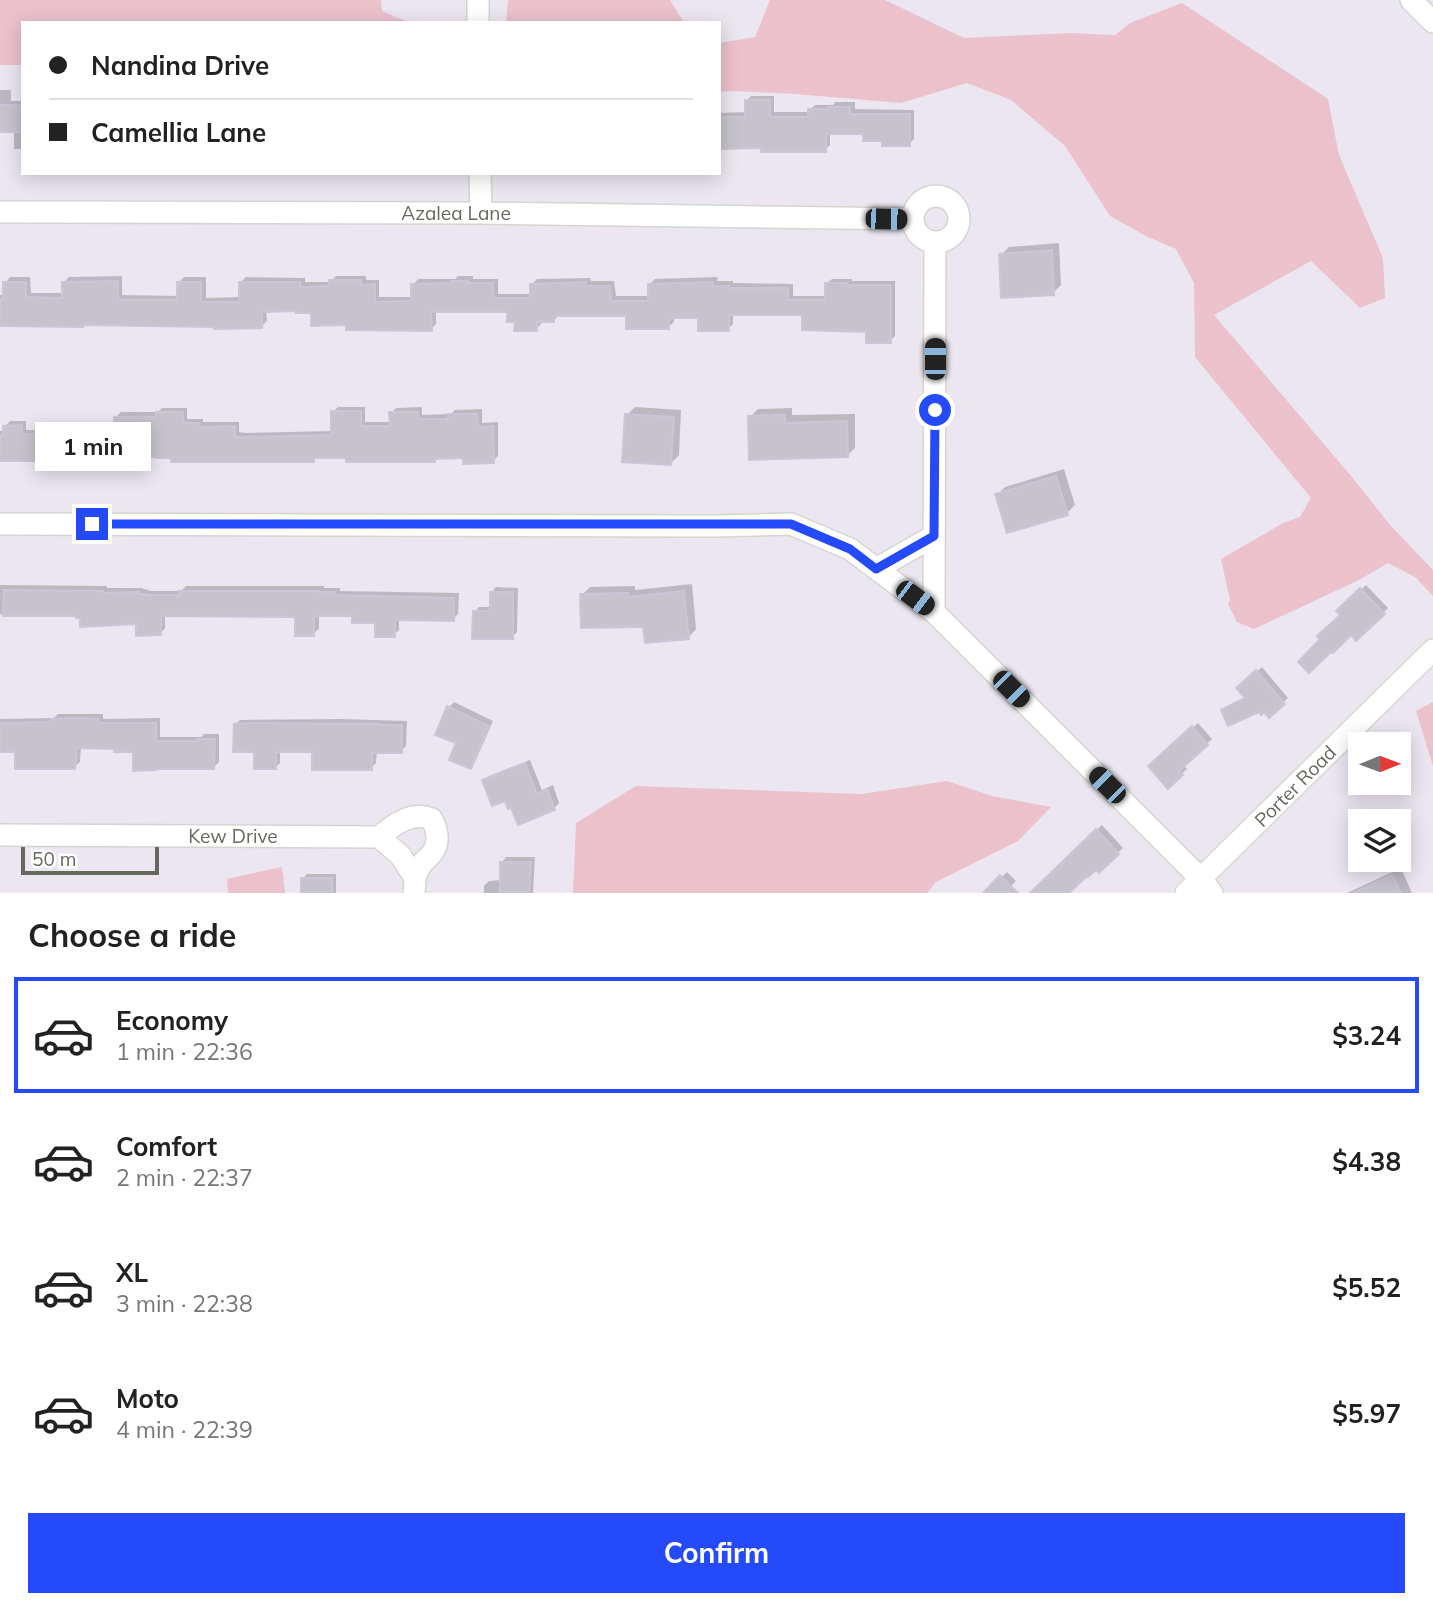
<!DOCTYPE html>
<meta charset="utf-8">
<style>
:root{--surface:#fff;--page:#f6f6f6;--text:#222;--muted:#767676;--line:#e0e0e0;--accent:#244afa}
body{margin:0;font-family:Mulish,sans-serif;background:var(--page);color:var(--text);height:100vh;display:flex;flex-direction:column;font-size:26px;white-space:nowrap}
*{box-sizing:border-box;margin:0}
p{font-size:23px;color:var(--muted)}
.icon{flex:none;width:38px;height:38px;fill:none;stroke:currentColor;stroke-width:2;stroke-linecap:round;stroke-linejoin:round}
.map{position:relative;height:893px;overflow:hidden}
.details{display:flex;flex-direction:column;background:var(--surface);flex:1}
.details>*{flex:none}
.guide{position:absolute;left:21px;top:21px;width:700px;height:154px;border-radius:0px;box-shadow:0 4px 18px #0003;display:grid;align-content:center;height:154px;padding:0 28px;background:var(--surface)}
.needle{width:46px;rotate:89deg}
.buttons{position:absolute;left:1348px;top:732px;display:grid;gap:14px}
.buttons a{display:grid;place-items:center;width:63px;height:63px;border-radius:0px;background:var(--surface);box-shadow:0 4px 18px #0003;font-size:35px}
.scale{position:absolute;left:21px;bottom:18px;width:138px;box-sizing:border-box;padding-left:7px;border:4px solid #65685d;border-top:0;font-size:19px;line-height:24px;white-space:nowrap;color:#65685d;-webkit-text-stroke:5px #fff;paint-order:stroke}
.end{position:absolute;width:32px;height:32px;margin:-16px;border:9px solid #244afa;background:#fff;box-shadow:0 0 0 4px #fff}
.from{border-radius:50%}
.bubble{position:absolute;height:49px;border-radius:0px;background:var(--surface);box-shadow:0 4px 18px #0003;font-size:23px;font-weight:700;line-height:49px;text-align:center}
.car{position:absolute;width:21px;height:42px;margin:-21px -10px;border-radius:9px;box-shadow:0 0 5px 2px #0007;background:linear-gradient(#222 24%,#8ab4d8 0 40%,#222 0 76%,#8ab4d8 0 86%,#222 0)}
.guide b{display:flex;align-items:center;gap:24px;height:66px;font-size:26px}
.guide b+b{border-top:2px solid var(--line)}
.guide i{width:18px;height:18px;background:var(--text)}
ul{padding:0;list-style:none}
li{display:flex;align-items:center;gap:21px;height:116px;margin:0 14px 10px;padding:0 14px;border:4px solid transparent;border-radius:0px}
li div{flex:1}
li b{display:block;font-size:26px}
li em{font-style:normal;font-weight:700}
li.on{border-color:var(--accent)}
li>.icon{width:63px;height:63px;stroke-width:1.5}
h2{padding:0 28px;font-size:32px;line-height:84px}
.button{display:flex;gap:14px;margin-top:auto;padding:14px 28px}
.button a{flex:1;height:80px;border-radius:0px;background:var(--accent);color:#fff;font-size:28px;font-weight:700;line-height:80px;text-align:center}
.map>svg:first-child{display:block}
.green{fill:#ebc1cc}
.shadow{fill:#0003}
.building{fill:#c7c3cc;stroke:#ccc4d7;stroke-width:2}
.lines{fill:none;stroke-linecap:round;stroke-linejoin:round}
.minor-casing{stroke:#d3d6cf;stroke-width:24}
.secondary-casing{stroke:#d6dad0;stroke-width:24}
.minor{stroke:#fff;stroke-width:21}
.secondary{stroke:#fff;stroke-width:21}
.route{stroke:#244afa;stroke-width:9}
.labels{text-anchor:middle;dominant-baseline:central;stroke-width:5;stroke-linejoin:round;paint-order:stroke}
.street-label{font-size:19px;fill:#65685d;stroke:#fff}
</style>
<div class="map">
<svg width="1433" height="893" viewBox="0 0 1433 893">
<rect width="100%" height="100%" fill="#ece6f1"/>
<path class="green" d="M 0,0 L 381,0 L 382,11 L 410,23 L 23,23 L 23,65 L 0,65 Z
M 508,0 L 670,0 L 684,23 L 506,23 Z
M 770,0 L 885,0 L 964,38 L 1070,33 L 1115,35 L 1130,23 L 1182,3 L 1328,99 L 1339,155 L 1383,258 L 1385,298 L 1360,308 L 1311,261 L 1214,315 L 1352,477 L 1390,525 L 1433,570 L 1433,596 L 1415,577 L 1388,563 L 1359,580 L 1254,629 L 1237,622 L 1228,604 L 1230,600 L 1221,559 L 1283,523 L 1300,517 L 1311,498 L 1195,357 L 1194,283 L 1176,249 L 1146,236 L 1110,216 L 1065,146 L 1011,100 L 967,83 L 901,103 L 795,94 L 733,91 L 719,92 L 719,43 L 755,37 Z
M 1433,702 L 1433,766 L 1416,711 Z
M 947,781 L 992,796 L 1051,807 L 1018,841 L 936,882 L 927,893 L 573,893 L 576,823 L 636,786 L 862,794 Z
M 282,867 L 285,893 L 228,893 L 227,879 Z"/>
<path class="shadow" d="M 0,90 L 11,90 L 11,101 L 23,101 L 23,149 L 14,149 L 14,131 L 0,130 Z
M 751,96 L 774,96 L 774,112 L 809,112 L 809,110 L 815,105 L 833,105 L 835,102 L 855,102 L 855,109 L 914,110 L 914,139 L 909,144 L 883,140 L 864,133 L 830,133 L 830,145 L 825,150 L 733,147 L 729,150 L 719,150 L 719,113 L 746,112 L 746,101 Z
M 1059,243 L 1061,285 L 1053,293 L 1001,255 L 1009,247 Z
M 122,276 L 122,295 L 179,296 L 179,282 L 184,277 L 206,277 L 206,298 L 241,297 L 241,282 L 246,277 L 305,278 L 305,282 L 330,282 L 336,276 L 366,276 L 366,280 L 379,280 L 379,297 L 413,297 L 413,285 L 418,279 L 455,279 L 458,276 L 473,276 L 473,279 L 498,279 L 498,294 L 532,294 L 532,284 L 537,279 L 590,278 L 591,281 L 614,281 L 616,296 L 650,296 L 650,284 L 655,279 L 718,277 L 717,281 L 733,281 L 733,283 L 793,284 L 793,296 L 826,296 L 826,284 L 832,279 L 852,279 L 852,281 L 895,281 L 895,336 L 890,341 L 868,330 L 804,313 L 733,313 L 733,324 L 728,329 L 700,316 L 674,316 L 674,322 L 668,327 L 628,315 L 559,315 L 554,320 L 541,320 L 541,324 L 536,330 L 516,320 L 509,311 L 436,311 L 436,324 L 431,329 L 347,324 L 312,311 L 297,309 L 266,310 L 267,321 L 261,327 L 0,324 L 0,295 L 5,295 L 5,283 L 10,277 L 30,277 L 31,293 L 63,293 L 63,283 L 69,277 Z
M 338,407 L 365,407 L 365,422 L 391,422 L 391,413 L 396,408 L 422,407 L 422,415 L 451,414 L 455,410 L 482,409 L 482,423 L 498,422 L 498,456 L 493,461 L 464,456 L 437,457 L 434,460 L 318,456 L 313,460 L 157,456 L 0,459 L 0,431 L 5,431 L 5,426 L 10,421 L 26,421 L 26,430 L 100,431 L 100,428 L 105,423 L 116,423 L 116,417 L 121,412 L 158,412 L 162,408 L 187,408 L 187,419 L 203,419 L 203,422 L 239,422 L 239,432 L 245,433 L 333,431 L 333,412 Z
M 635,407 L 681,410 L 679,455 L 671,463 L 627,415 Z
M 792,408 L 792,415 L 855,414 L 855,448 L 847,456 L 750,417 L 758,409 Z
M 1064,469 L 1075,505 L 1067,513 L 997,495 L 1005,487 Z
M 692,584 L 696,629 L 689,637 L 645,626 L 582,595 L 590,587 L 635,586 L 635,590 Z
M 0,585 L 107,586 L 107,588 L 143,588 L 143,589 L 149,590 L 149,591 L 181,591 L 186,586 L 324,586 L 324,588 L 340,588 L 340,591 L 459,593 L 458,614 L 453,619 L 399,618 L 399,630 L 394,635 L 377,621 L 354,614 L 319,615 L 319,629 L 313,634 L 297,616 L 165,615 L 165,628 L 160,634 L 137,622 L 78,614 L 0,614 Z
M 1366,585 L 1388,608 L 1357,638 L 1339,611 Z
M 496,587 L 518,588 L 517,632 L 512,637 L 474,612 L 479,607 L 491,607 L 491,593 Z
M 1262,667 L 1288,698 L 1269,715 L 1264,710 L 1223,710 L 1227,706 L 1246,697 L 1242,684 Z
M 454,702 L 493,721 L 475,762 L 470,767 L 458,743 L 449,707 Z
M 58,714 L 103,714 L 103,719 L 160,718 L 160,737 L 201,737 L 204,734 L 219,734 L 219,762 L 214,767 L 116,747 L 81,746 L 80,762 L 74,767 L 16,750 L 0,750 L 0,719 L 54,718 Z
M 341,719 L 407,721 L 406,746 L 401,751 L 377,751 L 376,763 L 371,768 L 314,750 L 280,750 L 280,763 L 275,768 L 255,750 L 235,725 L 240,720 Z
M 1198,723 L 1212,739 L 1183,765 L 1187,769 L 1168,786 L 1150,766 Z
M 530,760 L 542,790 L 553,785 L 559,803 L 554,808 L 519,823 L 506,799 L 484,781 L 489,776 Z
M 1102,825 L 1123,848 L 1099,870 L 1096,867 L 1087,873 L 1067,893 L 1033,893 Z
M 506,857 L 535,857 L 533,893 L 484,893 L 484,886 L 489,881 L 501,880 L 501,863 Z
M 1401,868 L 1412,893 L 1347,893 Z
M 1007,872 L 1016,881 L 1004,893 L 991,893 L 988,890 Z
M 307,874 L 336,874 L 336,893 L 302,893 L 302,879 Z"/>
<path class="building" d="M 745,100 L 770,100 L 770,117 L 808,117 L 808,109 L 829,109 L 828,107 L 850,107 L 850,114 L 910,114 L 910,146 L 882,146 L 882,141 L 863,141 L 863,134 L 826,134 L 826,152 L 761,152 L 761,148 L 719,149 L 719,117 L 745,117 Z
M 0,105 L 23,105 L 23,132 L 0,132 Z
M 1052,250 L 1054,295 L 1001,298 L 999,254 Z
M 329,280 L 361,280 L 361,285 L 375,284 L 375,302 L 411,301 L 411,284 L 451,283 L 451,281 L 468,281 L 468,283 L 493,283 L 493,298 L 530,298 L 530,284 L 586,282 L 586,286 L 610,286 L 611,301 L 648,301 L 648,284 L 713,282 L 713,286 L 729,286 L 729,288 L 788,288 L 788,300 L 825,300 L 825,283 L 847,283 L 847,285 L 891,285 L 891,343 L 866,343 L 866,332 L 802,330 L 802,315 L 729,315 L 729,331 L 698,331 L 698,318 L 669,318 L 669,329 L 626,329 L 626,316 L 554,316 L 554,322 L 537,322 L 537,331 L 514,331 L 515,322 L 507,322 L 507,312 L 431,312 L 432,331 L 346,330 L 346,325 L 311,326 L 311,313 L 296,313 L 296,311 L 262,312 L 262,328 L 214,329 L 214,327 L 83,325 L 83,327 L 0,326 L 0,299 L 3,299 L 3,282 L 26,282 L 26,297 L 62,298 L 62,282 L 118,281 L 118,300 L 177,300 L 177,282 L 201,282 L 201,302 L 239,302 L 239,282 L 300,282 L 300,287 L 329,286 Z
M 331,411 L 361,411 L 361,426 L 390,426 L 389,412 L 418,412 L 418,419 L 448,419 L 448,414 L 477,414 L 478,427 L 493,426 L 494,463 L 463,464 L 463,458 L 435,459 L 435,462 L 346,462 L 346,458 L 314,458 L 314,462 L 171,462 L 171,458 L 156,458 L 156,457 L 125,457 L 125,458 L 118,458 L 118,459 L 79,459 L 79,461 L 0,461 L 0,435 L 3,435 L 3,426 L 22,425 L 22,434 L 98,435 L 98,428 L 114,428 L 114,417 L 156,417 L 156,412 L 183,412 L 183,423 L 199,423 L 199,427 L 235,426 L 235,436 L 239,437 L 331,435 Z
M 625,414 L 674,417 L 671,465 L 622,462 Z
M 785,415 L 785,423 L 847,421 L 848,457 L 749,460 L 748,416 Z
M 1056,476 L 1068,515 L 1007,533 L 995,494 Z
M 1360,588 L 1385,614 L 1356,641 L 1351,635 L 1333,653 L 1331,652 L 1309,673 L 1298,662 L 1320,639 L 1317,636 L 1340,615 L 1336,611 Z
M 4,590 L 103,591 L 103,593 L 139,592 L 139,594 L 145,594 L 145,595 L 179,595 L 179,591 L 319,591 L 319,592 L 335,592 L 335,595 L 454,598 L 454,621 L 395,620 L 395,637 L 375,637 L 375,623 L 352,623 L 352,616 L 319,616 L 314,617 L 314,636 L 295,636 L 295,617 L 161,616 L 161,635 L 136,636 L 136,624 L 80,627 L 80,618 L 76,618 L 76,616 L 3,616 Z
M 684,591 L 689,639 L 645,643 L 643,627 L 581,628 L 580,594 L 628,593 L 628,597 Z
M 490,592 L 513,592 L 513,639 L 472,639 L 473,611 L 490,611 Z
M 1256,670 L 1285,704 L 1269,718 L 1264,712 L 1261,715 L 1259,712 L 1228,726 L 1221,710 L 1245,698 L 1236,688 Z
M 447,706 L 489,726 L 471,769 L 449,760 L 456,743 L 435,735 Z
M 77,718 L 99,719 L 99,723 L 156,723 L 156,741 L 197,741 L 197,739 L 215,739 L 214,769 L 156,769 L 156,770 L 133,771 L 133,752 L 114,752 L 114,749 L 77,748 L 75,769 L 15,769 L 15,752 L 0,752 L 0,723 L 51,722 L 51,719 Z
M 252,723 L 381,724 L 381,725 L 402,725 L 402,753 L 372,753 L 372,770 L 312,770 L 312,752 L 276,752 L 276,769 L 254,769 L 254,752 L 233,752 L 234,724 Z
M 1192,726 L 1208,745 L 1179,771 L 1183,775 L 1168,789 L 1148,766 Z
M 525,763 L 537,794 L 547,789 L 555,810 L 518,825 L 511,808 L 508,809 L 505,801 L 492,806 L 482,780 Z
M 1096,829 L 1119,854 L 1099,873 L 1096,870 L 1088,877 L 1087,876 L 1069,893 L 1030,893 Z
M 500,862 L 531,862 L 529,893 L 500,893 Z
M 1000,875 L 1018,893 L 983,893 Z
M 1392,875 L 1401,893 L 1353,893 Z
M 301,878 L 332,878 L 332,893 L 301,893 Z"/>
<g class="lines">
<g class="minor-casing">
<path id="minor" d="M 478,0 L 478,23
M 1411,0 L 1433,22
M 480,173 L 481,213
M913 219a23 23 0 1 1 46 0a23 23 0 1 1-46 0Z
M 0,212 L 481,213 L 913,219
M 0,524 L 715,526 L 791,524 L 850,549 L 934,612 L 1201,879 L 1212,893
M 876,569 L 934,536
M 934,612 L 935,242
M 0,835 L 379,837 C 394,824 412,811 432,819 C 437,830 440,841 433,852 C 428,859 421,862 418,870 C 414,877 415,885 414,893
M 379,837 L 400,855 L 415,878"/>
</g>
<g class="secondary-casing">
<path id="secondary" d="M 1186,893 L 1433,650"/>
</g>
<use href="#minor" class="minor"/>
<use href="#secondary" class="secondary"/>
</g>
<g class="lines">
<path class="route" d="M 92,524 L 791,524 L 850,549 L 876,569 L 934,536 L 935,410"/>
</g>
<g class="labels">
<g class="street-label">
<text x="456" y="213">Azalea Lane</text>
<text transform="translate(1295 786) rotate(-45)">Porter Road</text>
<text x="233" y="836">Kew Drive</text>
</g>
</g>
</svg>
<div class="buttons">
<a><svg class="needle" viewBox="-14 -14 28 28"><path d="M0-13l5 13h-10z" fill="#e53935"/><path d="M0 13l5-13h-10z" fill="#767676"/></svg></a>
<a><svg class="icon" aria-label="layers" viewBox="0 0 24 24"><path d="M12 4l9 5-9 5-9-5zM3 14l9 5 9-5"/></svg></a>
</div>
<div class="scale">50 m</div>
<i class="end from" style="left:935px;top:410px"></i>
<i class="end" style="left:92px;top:524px"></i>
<div class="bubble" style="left:35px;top:422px;width:116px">1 min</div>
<i class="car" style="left:886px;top:219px;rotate:91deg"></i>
<i class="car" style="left:935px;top:359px;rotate:0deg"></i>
<i class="car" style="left:915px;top:598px;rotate:127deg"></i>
<i class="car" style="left:1011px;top:689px;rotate:135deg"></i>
<i class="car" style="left:1107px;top:785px;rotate:315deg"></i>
<div class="guide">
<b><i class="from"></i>Nandina Drive</b>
<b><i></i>Camellia Lane</b>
</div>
</div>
<section class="details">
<h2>Choose a ride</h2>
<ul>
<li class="on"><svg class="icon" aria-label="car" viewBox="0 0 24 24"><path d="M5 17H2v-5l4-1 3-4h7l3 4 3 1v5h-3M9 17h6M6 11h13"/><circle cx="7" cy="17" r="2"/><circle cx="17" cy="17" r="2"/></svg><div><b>Economy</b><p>1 min · 22:36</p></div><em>$3.24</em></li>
<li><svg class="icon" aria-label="car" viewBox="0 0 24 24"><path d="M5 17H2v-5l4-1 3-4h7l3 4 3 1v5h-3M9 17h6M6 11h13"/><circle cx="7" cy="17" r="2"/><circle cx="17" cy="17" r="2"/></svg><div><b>Comfort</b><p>2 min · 22:37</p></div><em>$4.38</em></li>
<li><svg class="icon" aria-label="car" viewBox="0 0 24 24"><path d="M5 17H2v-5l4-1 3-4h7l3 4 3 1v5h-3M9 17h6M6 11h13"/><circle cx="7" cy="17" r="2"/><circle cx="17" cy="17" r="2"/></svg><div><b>XL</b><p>3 min · 22:38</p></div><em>$5.52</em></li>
<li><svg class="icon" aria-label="car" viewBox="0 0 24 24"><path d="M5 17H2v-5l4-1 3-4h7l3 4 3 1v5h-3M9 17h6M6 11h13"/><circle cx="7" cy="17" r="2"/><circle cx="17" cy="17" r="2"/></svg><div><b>Moto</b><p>4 min · 22:39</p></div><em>$5.97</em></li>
</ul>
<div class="button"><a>Confirm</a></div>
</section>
